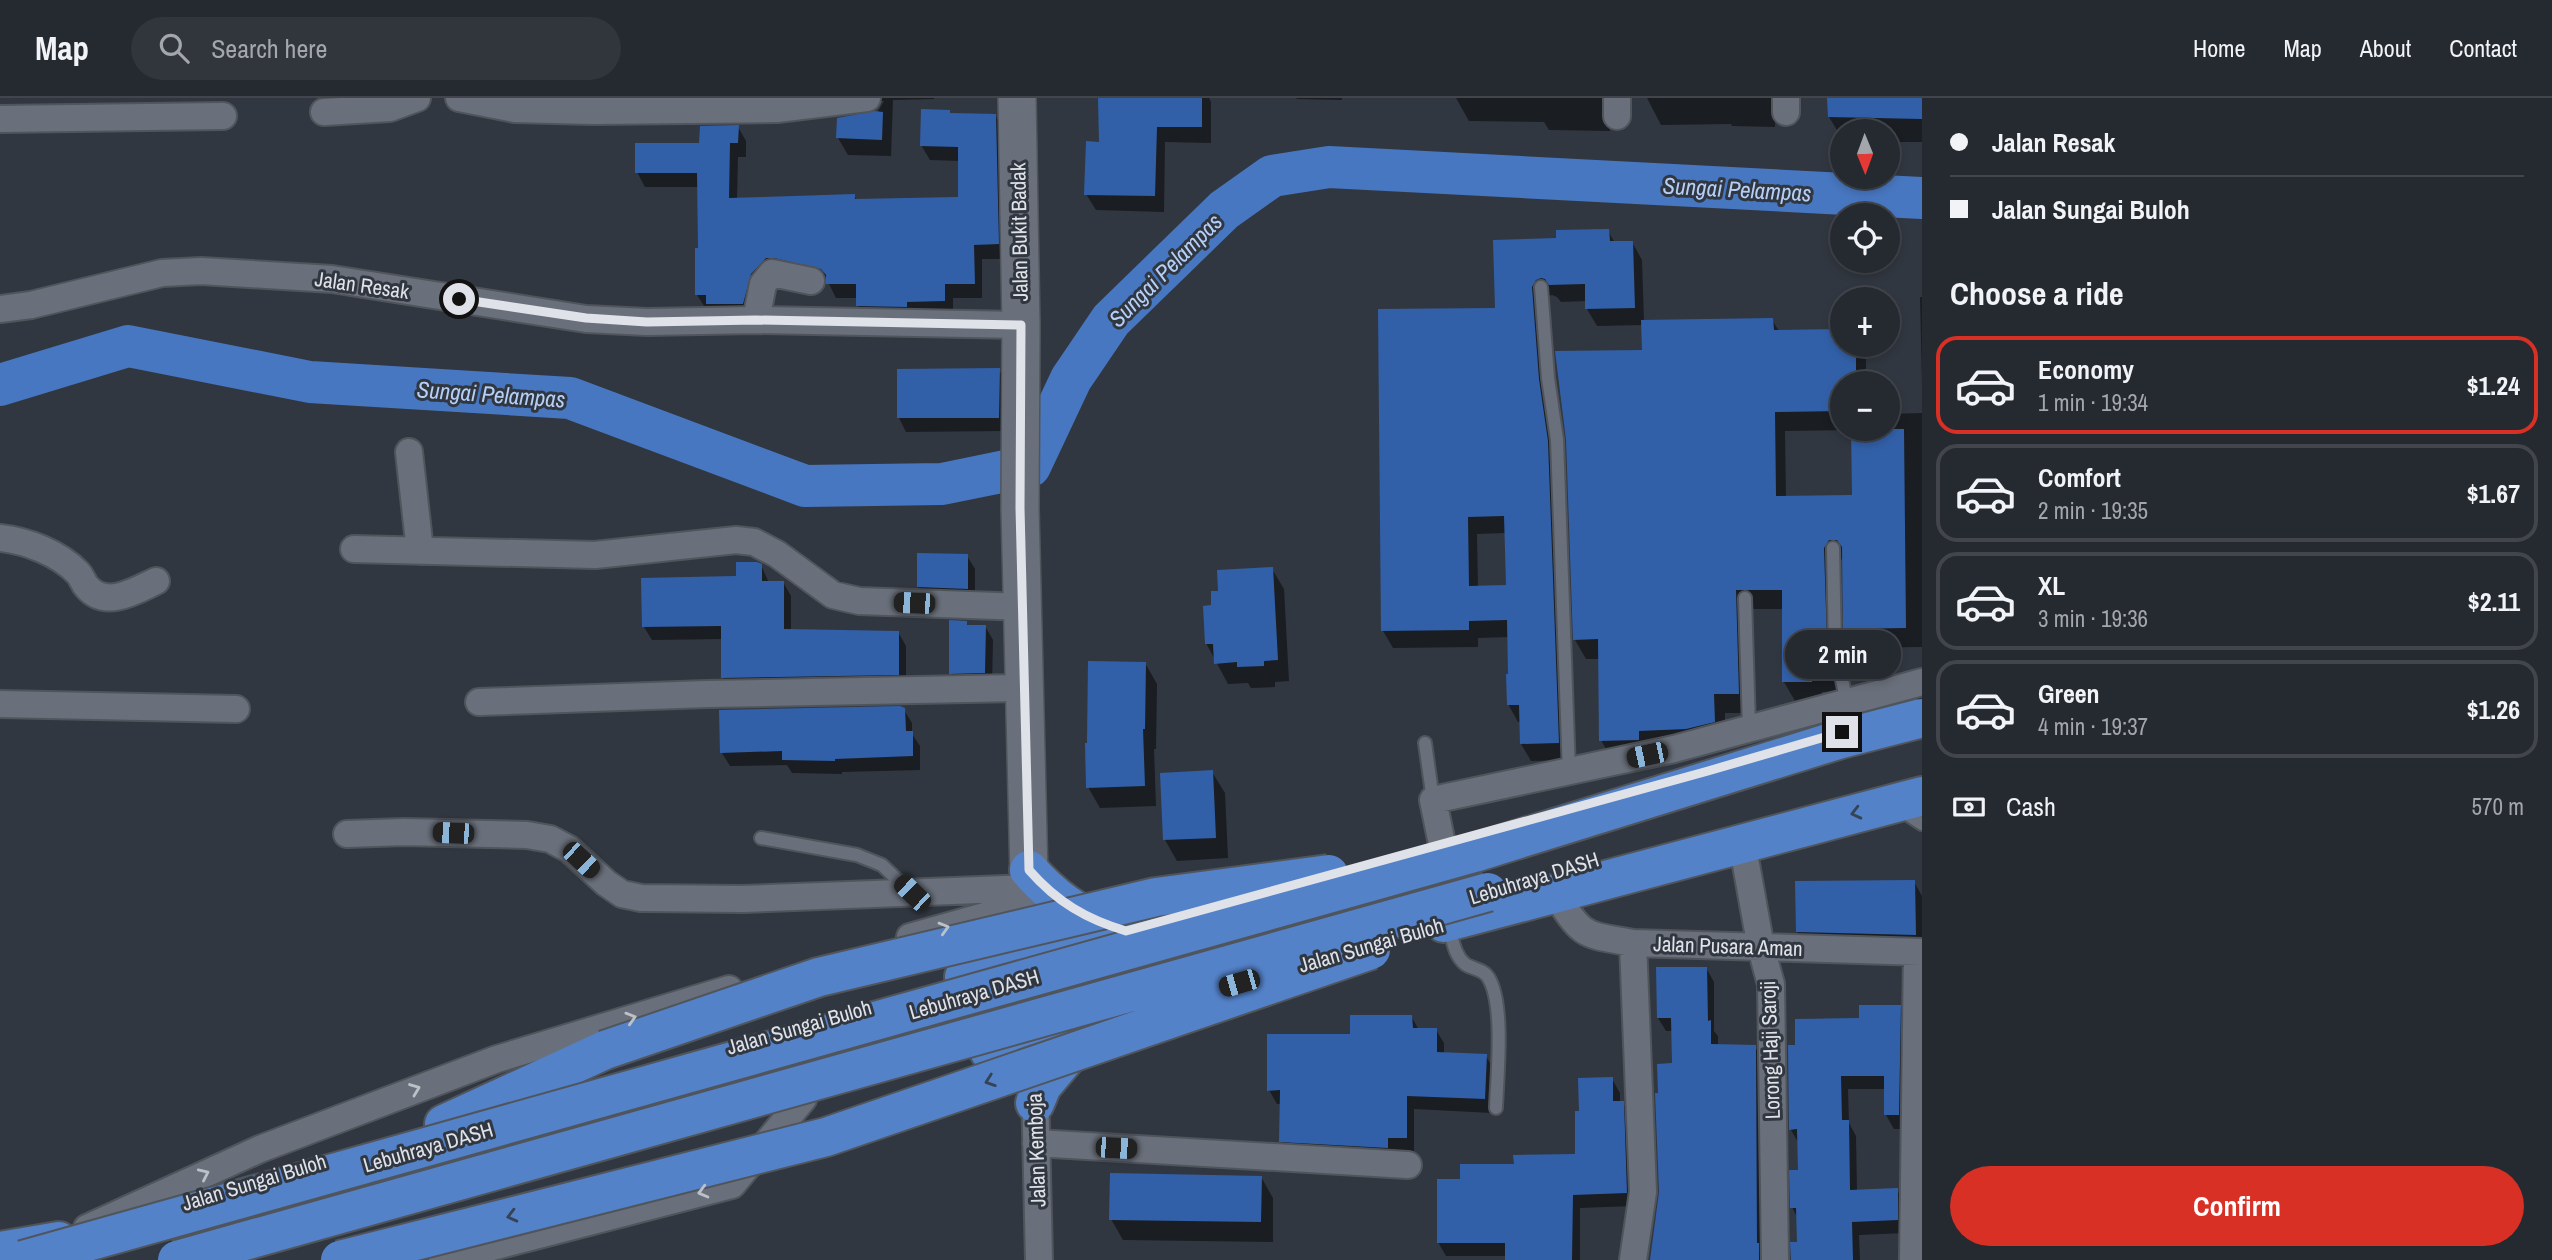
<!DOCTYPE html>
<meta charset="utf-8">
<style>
:root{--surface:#252930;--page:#31353c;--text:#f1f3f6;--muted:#a3a6ab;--line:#42454c;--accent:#d93025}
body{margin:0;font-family:"Archivo Narrow",sans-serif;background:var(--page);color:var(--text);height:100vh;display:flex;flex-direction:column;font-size:26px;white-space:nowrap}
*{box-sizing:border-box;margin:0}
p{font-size:23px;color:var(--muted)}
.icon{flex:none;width:38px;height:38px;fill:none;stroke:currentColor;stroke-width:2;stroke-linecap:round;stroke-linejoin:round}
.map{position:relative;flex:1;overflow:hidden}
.sheet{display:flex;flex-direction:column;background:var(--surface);width:630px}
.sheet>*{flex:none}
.banner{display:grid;align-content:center;height:154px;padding:0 28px;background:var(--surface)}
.needle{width:46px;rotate:179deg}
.tools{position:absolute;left:1830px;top:21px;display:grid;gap:14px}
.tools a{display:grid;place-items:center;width:70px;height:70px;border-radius:50%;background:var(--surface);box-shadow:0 4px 10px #0003,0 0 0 2px var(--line);font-size:35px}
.end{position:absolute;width:32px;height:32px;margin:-16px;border:9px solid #dfe2e8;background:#111;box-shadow:0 0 0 4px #111}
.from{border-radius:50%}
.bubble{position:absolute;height:49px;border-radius:24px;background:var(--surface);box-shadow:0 4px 10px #0003,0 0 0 2px var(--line);font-size:23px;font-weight:700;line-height:49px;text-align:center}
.car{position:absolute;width:21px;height:42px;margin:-21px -10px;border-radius:9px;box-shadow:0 0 5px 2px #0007;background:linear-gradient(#222 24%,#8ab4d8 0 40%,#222 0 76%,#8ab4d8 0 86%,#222 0)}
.banner b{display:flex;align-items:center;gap:24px;height:66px;font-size:26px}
.banner b+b{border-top:2px solid var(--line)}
.banner i{width:18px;height:18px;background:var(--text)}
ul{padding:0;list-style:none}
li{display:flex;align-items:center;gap:21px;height:98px;margin:0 14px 10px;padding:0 14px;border:4px solid var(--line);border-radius:21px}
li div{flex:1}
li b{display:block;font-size:26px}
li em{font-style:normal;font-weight:700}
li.selected{border-color:var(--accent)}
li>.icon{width:63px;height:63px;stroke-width:1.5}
h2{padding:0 28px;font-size:32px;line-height:84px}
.pay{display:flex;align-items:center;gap:18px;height:77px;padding:0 28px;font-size:26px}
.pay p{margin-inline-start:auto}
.cta{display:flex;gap:14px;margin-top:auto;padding:14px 28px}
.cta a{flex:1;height:80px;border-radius:42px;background:var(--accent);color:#fff;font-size:28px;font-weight:700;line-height:80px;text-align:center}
header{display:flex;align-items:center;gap:42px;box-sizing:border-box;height:98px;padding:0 35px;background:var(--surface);border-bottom:2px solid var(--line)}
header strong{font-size:33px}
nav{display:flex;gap:38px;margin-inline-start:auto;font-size:24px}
.search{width:490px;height:63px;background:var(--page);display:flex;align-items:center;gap:18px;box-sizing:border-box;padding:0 24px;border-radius:38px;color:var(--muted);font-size:26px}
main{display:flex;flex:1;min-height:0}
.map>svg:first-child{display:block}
.shadow{fill:#0007;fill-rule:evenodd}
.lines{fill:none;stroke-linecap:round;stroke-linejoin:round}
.river{stroke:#4877c1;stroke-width:42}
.building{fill:#3260a8;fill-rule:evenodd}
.lane-casing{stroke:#50555c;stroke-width:16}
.street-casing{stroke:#50555c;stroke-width:30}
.secondary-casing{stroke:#50555c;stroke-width:40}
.highway-casing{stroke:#50555c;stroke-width:42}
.lane{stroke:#6a707b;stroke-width:12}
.street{stroke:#6a707b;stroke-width:26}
.secondary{stroke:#6a707b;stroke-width:37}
.highway{stroke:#5482c9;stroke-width:38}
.highway-bridge-casing{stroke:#50555c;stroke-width:42;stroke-linecap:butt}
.highway-bridge{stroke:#5482c9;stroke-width:38}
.oneway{stroke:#364255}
.oneway2{stroke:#bcc0c7}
.route{stroke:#dfe2e8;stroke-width:9}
.labels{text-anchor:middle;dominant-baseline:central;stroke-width:6;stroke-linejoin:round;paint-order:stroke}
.street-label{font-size:21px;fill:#dfe2e8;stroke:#313740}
.water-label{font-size:23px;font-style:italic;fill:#b5cff7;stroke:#313740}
</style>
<header>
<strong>Map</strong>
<div class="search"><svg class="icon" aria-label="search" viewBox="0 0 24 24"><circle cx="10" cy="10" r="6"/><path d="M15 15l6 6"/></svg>Search here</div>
<nav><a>Home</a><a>Map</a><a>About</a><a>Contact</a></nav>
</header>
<main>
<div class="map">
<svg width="1922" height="1162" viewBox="0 0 1922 1162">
<rect width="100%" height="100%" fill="#313740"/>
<path class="shadow" d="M 822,0 L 934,0 L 934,1 L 893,2 L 891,58 L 848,57 L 838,40 L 877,15 L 884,3 Z
M 1100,0 L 1209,0 L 1211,4 L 1211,45 L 1165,44 L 1164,114 L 1096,112 L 1086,96 L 1100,45 Z
M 1296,0 L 1342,0 L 1342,2 L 1297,1 Z
M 1456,0 L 1611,0 L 1610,33 L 1549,32 L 1544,24 L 1469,23 Z
M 1647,0 L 1776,0 L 1775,29 L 1732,28 L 1731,26 L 1661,27 Z
M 1829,0 L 1922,0 L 1922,44 L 1888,44 L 1888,33 L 1843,33 L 1843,42 L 1829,19 Z
M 951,17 L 995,17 L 1004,32 L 1006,161 L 982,161 L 982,200 L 953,200 L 953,217 L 866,222 L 858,208 L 858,200 L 836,200 L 828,184 L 784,174 L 751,220 L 706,211 L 697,197 L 700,152 L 699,89 L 645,89 L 637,74 L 738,29 L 746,43 L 746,59 L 738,59 L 737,102 L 854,97 L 857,103 L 960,101 L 960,63 L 930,62 L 921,47 Z
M 1608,133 L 1615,145 L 1632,144 L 1642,162 L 1644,224 L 1772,222 L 1779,233 L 1843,247 L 1863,247 L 1866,252 L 1866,285 L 1843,285 L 1843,331 L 1888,331 L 1888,316 L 1922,315 L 1922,549 L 1856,550 L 1845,530 L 1844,460 L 1836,465 L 1839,593 L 1822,594 L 1822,603 L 1795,603 L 1784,584 L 1783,511 L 1746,511 L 1749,615 L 1725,615 L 1725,643 L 1612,662 L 1601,642 L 1600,561 L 1586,561 L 1575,542 L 1644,253 L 1643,227 L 1597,228 L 1587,211 L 1587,203 L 1561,204 L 1557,199 L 1552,197 L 1545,199 L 1568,662 L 1531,663 L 1521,646 L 1521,624 L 1518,624 L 1508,606 L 1509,539 L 1478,540 L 1478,549 L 1393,550 L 1383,533 L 1497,211 L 1558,142 ZM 1853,332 L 1853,398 L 1786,400 L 1785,333 ZM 1506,435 L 1508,488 L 1478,490 L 1477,436 Z
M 1920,199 L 1922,199 L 1922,286 Z
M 999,272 L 1007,286 L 1006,333 L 906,334 L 899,320 Z
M 967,458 L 975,471 L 975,504 L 926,503 L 918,489 Z
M 761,467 L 769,485 L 783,484 L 791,498 L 791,533 L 898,534 L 906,548 L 906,590 L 731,593 L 723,580 L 723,541 L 652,542 L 644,529 Z
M 1272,471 L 1284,491 L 1289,583 L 1275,584 L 1275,589 L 1251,590 L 1248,585 L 1228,586 L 1206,545 L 1213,509 L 1220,495 Z
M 966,524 L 968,528 L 985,528 L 993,542 L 992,588 L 959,589 L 951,575 Z
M 1145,565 L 1157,586 L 1156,651 L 1154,651 L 1156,708 L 1100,710 L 1088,689 Z
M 904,612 L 912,625 L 912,636 L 920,648 L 920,672 L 842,674 L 842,676 L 792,675 L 787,667 L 730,668 L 722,655 Z
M 1212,674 L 1225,695 L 1228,760 L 1177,763 L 1165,742 Z
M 1914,784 L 1922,798 L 1922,857 L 1809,854 L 1797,834 Z
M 1706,870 L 1714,884 L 1714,933 L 1718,938 L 1718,948 L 1755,949 L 1763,962 L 1766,1162 L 1651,1162 L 1660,1094 L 1660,997 L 1673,967 L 1673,933 L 1666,933 L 1658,920 Z
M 1900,909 L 1908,922 L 1906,1031 L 1894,1031 L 1886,1017 L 1886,991 L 1848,991 L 1849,1025 L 1856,1038 L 1857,1093 L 1897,1092 L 1905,1106 L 1905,1135 L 1859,1137 L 1860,1162 L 1791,1162 L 1792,1146 L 1799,1146 L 1798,1121 L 1792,1109 L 1800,1074 L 1799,1046 L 1791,1032 L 1797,949 L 1861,922 Z
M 1411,918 L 1419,932 L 1436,932 L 1444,945 L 1444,956 L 1486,958 L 1494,972 L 1492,1015 L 1414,1011 L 1414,1053 L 1289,1057 L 1281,1043 L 1281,1006 L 1277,1006 L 1269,992 L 1352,937 Z
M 1612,981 L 1620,995 L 1620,1005 L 1623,1005 L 1631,1018 L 1634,1108 L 1580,1110 L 1580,1162 L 1507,1162 L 1507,1158 L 1446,1158 L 1438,1144 L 1462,1083 L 1515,1068 L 1577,1057 L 1581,1015 Z
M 1261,1079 L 1273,1100 L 1273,1144 L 1123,1142 L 1111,1121 Z"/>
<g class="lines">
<path class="river" d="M 0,287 L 128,248 L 310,284 L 570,300 L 805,388 L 942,386 L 1030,368 L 1071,281 L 1111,222 L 1224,112 L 1272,78 L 1329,69 L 1922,100"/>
</g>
<path class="building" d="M 1098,0 L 1202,0 L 1202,29 L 1157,29 L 1155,98 L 1084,97 L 1086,43 L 1099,44 Z
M 1827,0 L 1922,0 L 1922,21 L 1828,19 Z
M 921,11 L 950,12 L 950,15 L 996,16 L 999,146 L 974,147 L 975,186 L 945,186 L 945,203 L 907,204 L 907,209 L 856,208 L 856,186 L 826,186 L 826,177 L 821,171 L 774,160 L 766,160 L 751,176 L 743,206 L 706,206 L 706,197 L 695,197 L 695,150 L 698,150 L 697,75 L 635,75 L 635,45 L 699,45 L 700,28 L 739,27 L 738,45 L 730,45 L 729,100 L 855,96 L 855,101 L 958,99 L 958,49 L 920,48 Z
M 875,13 L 883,14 L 882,42 L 836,40 L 837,20 Z
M 1609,131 L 1610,143 L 1633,143 L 1635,210 L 1585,211 L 1585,186 L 1549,187 L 1545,181 L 1541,180 L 1536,182 L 1532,189 L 1539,281 L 1548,343 L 1559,645 L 1520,646 L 1519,607 L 1507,607 L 1506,576 L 1508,576 L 1507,522 L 1469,523 L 1469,532 L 1381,533 L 1378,211 L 1495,210 L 1493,142 L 1556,140 L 1556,132 ZM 1504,418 L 1506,487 L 1469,488 L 1468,419 Z
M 1773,220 L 1774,232 L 1843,231 L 1843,247 L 1856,247 L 1856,285 L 1843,285 L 1843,313 L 1775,314 L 1776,398 L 1852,397 L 1851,331 L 1904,331 L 1906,530 L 1843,531 L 1842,449 L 1837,442 L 1829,442 L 1824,450 L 1828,574 L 1812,575 L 1812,584 L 1782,584 L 1782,492 L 1736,492 L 1739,596 L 1714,596 L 1715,624 L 1686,631 L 1639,633 L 1639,642 L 1599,643 L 1598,541 L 1573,542 L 1566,342 L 1555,253 L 1642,252 L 1641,222 Z
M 1000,270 L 999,320 L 897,320 L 897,271 Z
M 917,455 L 968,456 L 968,491 L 917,489 Z
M 736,464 L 757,464 L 762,466 L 762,483 L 784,483 L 784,531 L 899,533 L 899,577 L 721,580 L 721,528 L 642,529 L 641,480 L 736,478 Z
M 1273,469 L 1278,562 L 1264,563 L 1264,568 L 1237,569 L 1237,564 L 1214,566 L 1213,546 L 1205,546 L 1203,508 L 1211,507 L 1211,493 L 1218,493 L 1217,472 Z
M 949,522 L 967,523 L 967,527 L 986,527 L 985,575 L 949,576 Z
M 1088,563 L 1146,564 L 1145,631 L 1143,631 L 1145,688 L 1086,690 L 1085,645 L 1087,645 Z
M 900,608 L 905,610 L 906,633 L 913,633 L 913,658 L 835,661 L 835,663 L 782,662 L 782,653 L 720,655 L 719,612 Z
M 1213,672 L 1216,740 L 1163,742 L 1160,675 Z
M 1915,782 L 1916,837 L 1796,834 L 1795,783 Z
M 1656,869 L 1707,869 L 1708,923 L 1711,922 L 1711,946 L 1756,947 L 1757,1145 L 1759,1145 L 1759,1162 L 1650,1162 L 1659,1094 L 1655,995 L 1658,995 L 1657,966 L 1672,965 L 1671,920 L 1657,920 Z
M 1859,907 L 1901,907 L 1899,1017 L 1884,1017 L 1884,978 L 1841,978 L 1842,1022 L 1849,1022 L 1850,1092 L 1898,1090 L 1898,1122 L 1852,1124 L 1853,1162 L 1791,1162 L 1790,1144 L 1797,1144 L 1796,1110 L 1790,1110 L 1789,1072 L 1798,1072 L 1797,1031 L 1789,1032 L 1788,947 L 1795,947 L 1795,921 L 1859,920 Z
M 1350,917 L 1412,917 L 1413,930 L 1437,930 L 1437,954 L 1487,956 L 1485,1001 L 1407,998 L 1407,1040 L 1388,1040 L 1388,1050 L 1279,1044 L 1280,992 L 1267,993 L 1267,936 L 1350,936 Z
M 1613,979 L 1613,1003 L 1624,1003 L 1627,1095 L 1573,1097 L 1572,1162 L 1505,1162 L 1505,1145 L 1437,1145 L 1437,1081 L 1460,1081 L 1460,1066 L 1514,1066 L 1513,1057 L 1575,1056 L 1575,1013 L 1579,1013 L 1578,980 Z
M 1110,1075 L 1262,1078 L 1261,1124 L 1109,1122 Z"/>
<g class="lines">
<g class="lane-casing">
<path id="lane" d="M 1541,189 L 1548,280 L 1557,342 L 1569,674
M 1833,450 L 1835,549 L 1847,605
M 1745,500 L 1749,629
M 1425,645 L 1433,702
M 1899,711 L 1922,726
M 761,740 L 857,757 L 882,767 L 909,793
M 1448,826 C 1453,840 1453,856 1465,866 C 1472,871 1483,871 1488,879 C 1505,905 1497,978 1496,1010"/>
</g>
<g class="street-casing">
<path id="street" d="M 459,0 L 515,11 L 593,13 L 777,11 L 867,0
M 1786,0 L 1786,14
M 324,14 L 390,10 L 417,0
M 1617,18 L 1617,0
M 0,21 L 223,18
M 0,211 L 31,207 L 162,175 L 201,173 L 332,181 L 586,221 L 647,224 L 756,222 L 1021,227
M 756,222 L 763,186 L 772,175 L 811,183
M 409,354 L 420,453
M 0,440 C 27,443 59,455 78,475 C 82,479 83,485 87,489 C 106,511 135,493 156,483
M 354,451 L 595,457 L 736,442 L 754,444 L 777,456 L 833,497 L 859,503 L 1022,509
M 479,604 L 707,596 L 1024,590
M 0,606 L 236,611
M 347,736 L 404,734 L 527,737 L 550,741 L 569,751 L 606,785 L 622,796 L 641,800 L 743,801 L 1030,790
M 1742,744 L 1761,850 L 1771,886 L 1775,1162
M 1442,746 L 1433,702 L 1674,651 L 1922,584
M 1555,795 C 1583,840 1583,836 1633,845 L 1922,854
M 910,839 L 1030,805
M 1035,989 L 1039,1162
M 1036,1045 L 1408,1067
M 87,1130 L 260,1051 L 497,961 L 729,891
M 442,1162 L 732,1087 L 803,1001
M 1633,1162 L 1643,1094 L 1633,845
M 1913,1162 L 1917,854"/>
</g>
<g class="secondary-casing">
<path id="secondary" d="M 1017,0 L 1021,227 L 1020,410 L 1033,942"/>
</g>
<g class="highway-casing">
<path id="highway" d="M 1029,772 C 1051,797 1075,816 1106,827
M 1444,825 L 1922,698
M 964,879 L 1158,824
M 989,953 L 1151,910
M 1035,1005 L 1042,988 L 1079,944
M 444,1026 L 605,952
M 0,1153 L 59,1143"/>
</g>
<use href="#lane" class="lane"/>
<use href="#street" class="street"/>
<use href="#secondary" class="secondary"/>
<use href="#highway" class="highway"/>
<g class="highway-bridge-casing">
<path id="highway-bridge" d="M 605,952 L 819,879 L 1156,799 L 1329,776
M 23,1162 L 1474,755 L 1841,641 L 1922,620
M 177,1162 L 1488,794
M 340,1162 L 826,1039 L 1371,852"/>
</g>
<use href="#highway-bridge" class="highway-bridge"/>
</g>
<defs><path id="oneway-chevron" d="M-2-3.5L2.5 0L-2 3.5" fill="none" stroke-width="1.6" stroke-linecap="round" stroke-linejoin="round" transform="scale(1.75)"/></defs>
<g class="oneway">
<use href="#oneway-chevron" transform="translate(1856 715) rotate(166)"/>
<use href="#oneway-chevron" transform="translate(990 983) rotate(161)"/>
<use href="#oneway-chevron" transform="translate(512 1118) rotate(166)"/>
</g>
<g class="oneway2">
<use href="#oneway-chevron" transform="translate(944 830) rotate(-16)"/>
<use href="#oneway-chevron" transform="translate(631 920) rotate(-17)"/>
<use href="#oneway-chevron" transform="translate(415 991) rotate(-21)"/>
<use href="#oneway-chevron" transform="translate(204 1076) rotate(-25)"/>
<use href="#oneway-chevron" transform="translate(703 1094) rotate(165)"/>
</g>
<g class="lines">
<path class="route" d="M 459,201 L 586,220 L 647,224 L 756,222 L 1021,227 L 1020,410 L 1029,772 C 1057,804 1086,821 1126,833 L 1708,673 L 1842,634"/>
</g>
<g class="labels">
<g class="street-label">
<text transform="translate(1019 134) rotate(-91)">Jalan Bukit Badak</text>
<text transform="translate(362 187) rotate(8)">Jalan Resak</text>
<text transform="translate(1534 780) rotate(-17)">Lebuhraya DASH</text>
<text transform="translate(1371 847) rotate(-16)">Jalan Sungai Buloh</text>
<text transform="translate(1728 848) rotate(2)">Jalan Pusara Aman</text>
<text transform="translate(974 896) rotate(-16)">Lebuhraya DASH</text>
<text transform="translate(799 929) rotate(-16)">Jalan Sungai Buloh</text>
<text transform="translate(1770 952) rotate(-92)">Lorong Haji Saroji</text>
<text transform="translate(428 1049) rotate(-16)">Lebuhraya DASH</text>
<text transform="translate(1036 1052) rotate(-92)">Jalan Kemboja</text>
<text transform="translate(254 1084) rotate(-17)">Jalan Sungai Buloh</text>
</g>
<g class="water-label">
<text transform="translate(1737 91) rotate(3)">Sungai Pelampas</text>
<text transform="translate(1165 172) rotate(-45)">Sungai Pelampas</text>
<text transform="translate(491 296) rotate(4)">Sungai Pelampas</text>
</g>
</g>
</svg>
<div class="tools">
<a><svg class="needle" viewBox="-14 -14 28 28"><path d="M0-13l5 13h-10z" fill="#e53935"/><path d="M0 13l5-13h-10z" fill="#a3a6ab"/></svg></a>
<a><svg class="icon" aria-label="locate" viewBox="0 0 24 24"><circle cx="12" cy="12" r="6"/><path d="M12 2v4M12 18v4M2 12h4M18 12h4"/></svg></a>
<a>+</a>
<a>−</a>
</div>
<i class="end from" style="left:459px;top:201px"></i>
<i class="end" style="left:1842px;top:634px"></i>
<div class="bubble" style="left:1785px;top:532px;width:116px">2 min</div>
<i class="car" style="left:914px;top:505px;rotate:272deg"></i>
<i class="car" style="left:1647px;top:657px;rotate:258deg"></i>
<i class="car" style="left:453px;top:735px;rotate:272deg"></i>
<i class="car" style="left:581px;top:762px;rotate:133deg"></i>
<i class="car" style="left:912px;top:795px;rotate:314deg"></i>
<i class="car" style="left:1239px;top:885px;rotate:254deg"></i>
<i class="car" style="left:1116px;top:1050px;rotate:93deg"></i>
</div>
<section class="sheet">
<div class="banner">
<b><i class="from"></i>Jalan Resak</b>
<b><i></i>Jalan Sungai Buloh</b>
</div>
<h2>Choose a ride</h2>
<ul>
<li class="selected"><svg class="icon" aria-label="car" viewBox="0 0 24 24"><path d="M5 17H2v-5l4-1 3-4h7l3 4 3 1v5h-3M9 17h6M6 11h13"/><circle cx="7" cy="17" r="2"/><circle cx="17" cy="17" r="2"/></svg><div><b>Economy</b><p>1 min · 19:34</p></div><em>$1.24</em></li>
<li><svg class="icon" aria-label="car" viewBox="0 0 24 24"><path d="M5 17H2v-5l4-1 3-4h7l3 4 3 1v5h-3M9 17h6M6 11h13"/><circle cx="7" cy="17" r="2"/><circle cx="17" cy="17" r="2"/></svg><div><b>Comfort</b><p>2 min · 19:35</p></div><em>$1.67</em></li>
<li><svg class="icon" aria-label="car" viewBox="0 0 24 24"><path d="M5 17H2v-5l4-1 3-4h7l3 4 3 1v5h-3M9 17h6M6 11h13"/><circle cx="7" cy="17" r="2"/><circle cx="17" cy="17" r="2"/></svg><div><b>XL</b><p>3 min · 19:36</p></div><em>$2.11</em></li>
<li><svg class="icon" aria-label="car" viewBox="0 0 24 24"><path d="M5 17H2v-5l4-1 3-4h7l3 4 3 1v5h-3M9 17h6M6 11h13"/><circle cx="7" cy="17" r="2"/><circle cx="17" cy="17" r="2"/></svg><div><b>Green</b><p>4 min · 19:37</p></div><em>$1.26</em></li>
</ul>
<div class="pay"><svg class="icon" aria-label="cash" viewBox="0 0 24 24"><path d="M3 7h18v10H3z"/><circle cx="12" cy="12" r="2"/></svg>Cash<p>570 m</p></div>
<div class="cta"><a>Confirm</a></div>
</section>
</main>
